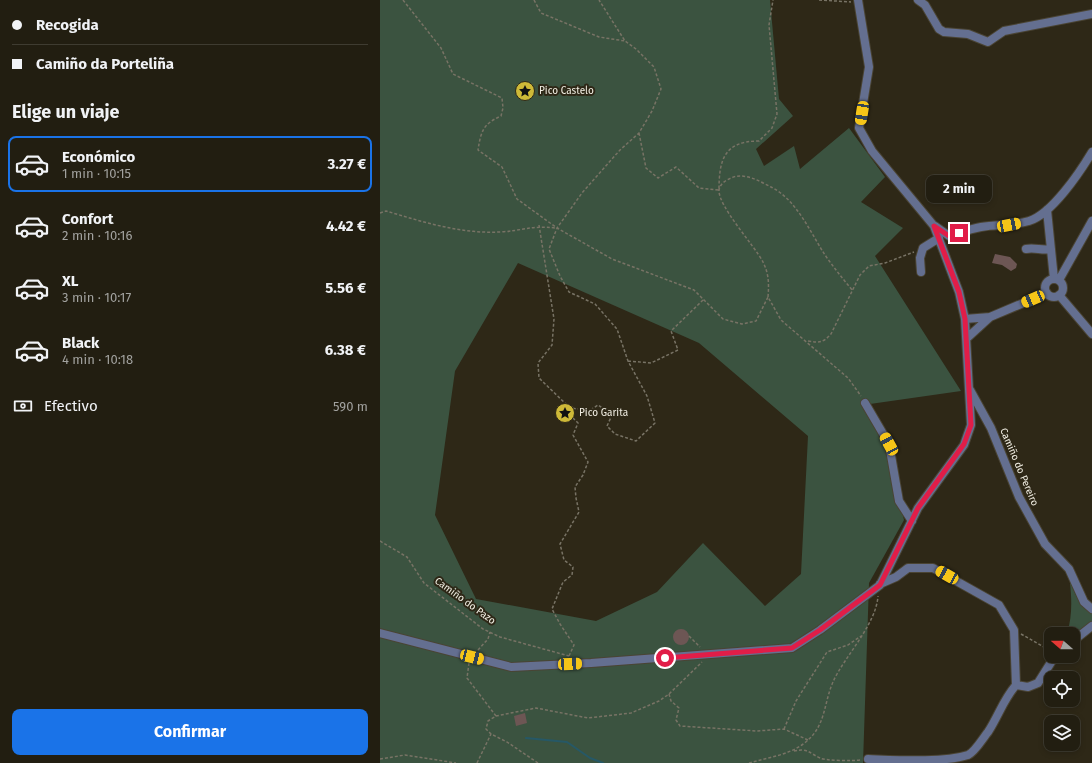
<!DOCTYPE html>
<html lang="es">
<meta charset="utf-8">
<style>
:root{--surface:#221e11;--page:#2e2b1f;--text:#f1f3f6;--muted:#a2a29f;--line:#3f3c31;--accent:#1a73e8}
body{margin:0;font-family:"Fira Sans",sans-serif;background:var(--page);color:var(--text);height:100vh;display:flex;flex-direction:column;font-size:15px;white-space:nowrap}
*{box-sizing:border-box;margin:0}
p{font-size:13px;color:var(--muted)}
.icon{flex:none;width:22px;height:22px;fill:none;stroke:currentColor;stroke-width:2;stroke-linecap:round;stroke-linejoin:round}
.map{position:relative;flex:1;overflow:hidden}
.drawer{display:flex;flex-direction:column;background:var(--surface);width:380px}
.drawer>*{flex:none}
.banner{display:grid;align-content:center;height:88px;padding:0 12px;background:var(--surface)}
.needle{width:26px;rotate:290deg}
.buttons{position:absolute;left:664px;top:627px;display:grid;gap:8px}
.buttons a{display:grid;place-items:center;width:36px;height:36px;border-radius:8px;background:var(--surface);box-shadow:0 2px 6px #0003,0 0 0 1px var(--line);font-size:20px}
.end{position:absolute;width:18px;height:18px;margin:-9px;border:5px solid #e11d48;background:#fff;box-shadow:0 0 0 2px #fff}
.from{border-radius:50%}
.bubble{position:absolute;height:28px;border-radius:8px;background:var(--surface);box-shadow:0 2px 6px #0003,0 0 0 1px var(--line);font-size:13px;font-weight:700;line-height:28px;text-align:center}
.car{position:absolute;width:12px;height:24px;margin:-12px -6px;border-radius:5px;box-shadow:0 0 3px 1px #0007;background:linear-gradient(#f5c518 24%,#345 0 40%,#f5c518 0 76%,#345 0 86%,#f5c518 0)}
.banner b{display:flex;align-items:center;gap:14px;height:38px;font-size:15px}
.banner b+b{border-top:1px solid var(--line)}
.banner i{width:10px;height:10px;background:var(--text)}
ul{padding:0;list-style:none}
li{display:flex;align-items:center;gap:12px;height:56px;margin:0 8px 6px;padding:0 4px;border:2px solid transparent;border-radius:8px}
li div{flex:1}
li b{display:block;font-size:15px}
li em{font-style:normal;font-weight:700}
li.active{border-color:var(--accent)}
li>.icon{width:36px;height:36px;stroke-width:1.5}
h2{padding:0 12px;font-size:18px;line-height:48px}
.pay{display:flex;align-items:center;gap:10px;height:44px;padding:0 12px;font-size:15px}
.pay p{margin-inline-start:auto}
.button{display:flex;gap:8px;margin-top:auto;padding:8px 12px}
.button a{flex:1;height:46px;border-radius:8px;background:var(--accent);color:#fff;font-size:16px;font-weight:700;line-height:46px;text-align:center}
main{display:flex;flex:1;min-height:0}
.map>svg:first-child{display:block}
.green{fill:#3b5340;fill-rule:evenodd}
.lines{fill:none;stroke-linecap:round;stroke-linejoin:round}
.stream{stroke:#265866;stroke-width:2}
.building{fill:#6d5654}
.minor-casing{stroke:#4a4434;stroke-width:10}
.path{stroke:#787365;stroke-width:1.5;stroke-dasharray:3 2;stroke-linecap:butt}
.minor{stroke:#646f90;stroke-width:8}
.route{stroke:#e11d48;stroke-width:5}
.labels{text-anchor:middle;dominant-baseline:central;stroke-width:4;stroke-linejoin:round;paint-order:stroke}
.poi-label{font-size:10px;fill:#f3f0e5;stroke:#2e2817;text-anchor:start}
.street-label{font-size:10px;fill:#f3f0e5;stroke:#2e2817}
</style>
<main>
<section class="drawer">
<div class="banner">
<b><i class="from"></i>Recogida</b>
<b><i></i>Camiño da Porteliña</b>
</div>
<h2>Elige un viaje</h2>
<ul>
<li class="active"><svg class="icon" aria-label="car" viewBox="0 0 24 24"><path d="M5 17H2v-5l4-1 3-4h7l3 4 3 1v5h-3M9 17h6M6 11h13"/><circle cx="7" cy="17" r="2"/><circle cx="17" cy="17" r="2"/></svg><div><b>Económico</b><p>1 min · 10:15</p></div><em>3.27 €</em></li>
<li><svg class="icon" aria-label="car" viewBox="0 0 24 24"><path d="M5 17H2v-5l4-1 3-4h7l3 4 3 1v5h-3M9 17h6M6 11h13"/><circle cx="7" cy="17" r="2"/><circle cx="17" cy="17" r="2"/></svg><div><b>Confort</b><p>2 min · 10:16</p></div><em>4.42 €</em></li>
<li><svg class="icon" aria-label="car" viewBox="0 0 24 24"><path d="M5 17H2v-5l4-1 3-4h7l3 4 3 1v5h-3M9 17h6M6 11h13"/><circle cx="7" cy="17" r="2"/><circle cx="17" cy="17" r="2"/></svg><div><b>XL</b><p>3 min · 10:17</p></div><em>5.56 €</em></li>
<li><svg class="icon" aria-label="car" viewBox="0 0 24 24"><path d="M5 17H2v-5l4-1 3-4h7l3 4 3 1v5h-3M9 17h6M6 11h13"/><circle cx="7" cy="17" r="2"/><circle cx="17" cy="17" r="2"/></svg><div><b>Black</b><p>4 min · 10:18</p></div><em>6.38 €</em></li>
</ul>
<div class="pay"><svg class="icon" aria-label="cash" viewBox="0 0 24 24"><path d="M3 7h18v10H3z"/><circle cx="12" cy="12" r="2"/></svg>Efectivo<p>590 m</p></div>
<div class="button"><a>Confirmar</a></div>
</section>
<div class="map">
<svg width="712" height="763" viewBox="0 0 712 763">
<rect width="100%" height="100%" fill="#2e2817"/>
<path class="green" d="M 0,0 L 390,0 L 399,99 L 413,116 L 376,149 L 384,166 L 414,146 L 420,169 L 469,128 L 505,177 L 481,202 L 523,228 L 495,256 L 581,391 L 483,405 L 506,444 L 524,520 L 489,583 L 483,763 L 0,763 ZM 138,263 L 319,343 L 428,436 L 421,574 L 385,606 L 323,543 L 277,592 L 216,621 L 96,599 L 55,515 L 75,371 Z
M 690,583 L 691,583 C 695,596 701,605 712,613 L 712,623 L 693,637 L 693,634 L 687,634 C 692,617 692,601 690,583 Z"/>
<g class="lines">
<path class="stream" d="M 146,738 L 187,742 L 210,758 L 223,763"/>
</g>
<path class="building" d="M 615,254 L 630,257 L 637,264 L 636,268 L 631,271 L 622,265 L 612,263 Z
M293 637a8 8 0 1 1 16 0a8 8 0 1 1-16 0Z
M 145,713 L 147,723 L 136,726 L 134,716 Z"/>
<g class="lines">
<g class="minor-casing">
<path id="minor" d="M 538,0 L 545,5 L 559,29 L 564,32 L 588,34 L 608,42 L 624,31 L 712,14
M 667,210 L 674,279
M 555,226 L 569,236 C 579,233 590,229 601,227 C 617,224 633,226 649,221 C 672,214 700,172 712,152
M 646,249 C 655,247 662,251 671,249
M 541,272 L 540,258 L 543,248 L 559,238
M665 288a9 9 0 1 1 18 0a9 9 0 1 1-18 0Z
M 679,280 L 712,221
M 679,295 L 712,334
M 585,319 L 610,317 L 667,293
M 587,338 L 610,317
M 590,390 L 611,428 L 639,497 L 665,544 L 689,569 L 704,602 L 712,609
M 485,403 L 509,444 L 519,501 L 532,521
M 500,584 L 516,577 L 528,568 L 553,568 L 619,605 L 634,630 L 636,685 L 648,687 L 658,683 L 675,656
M 0,633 L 131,667 L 211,663 L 412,648 L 440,630 L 500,585 L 538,508 L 584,445 L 591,425 L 585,319 L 579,292 L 554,226 L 492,151 L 479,128 L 489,67 L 478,0
M 693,641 L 712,626
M 488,759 C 516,760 563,763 588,755 C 595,752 603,738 608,732 C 619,715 623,700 636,685"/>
</g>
<path class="path" d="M 23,0 L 61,48 L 73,74 L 122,98 L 123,108 L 121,116 C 103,124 101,131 98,150 L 122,167 L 137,199 L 177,228 L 232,259 L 314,290 L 343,319 L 362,324 L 376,321 L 388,297 L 401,320 L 468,378 L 481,396
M 154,0 L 161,13 L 219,37 L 245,41
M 439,0 L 471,2
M 259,133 L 266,168 L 278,178 L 296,167 L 319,188 L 339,190 C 339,160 344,141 379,141 L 392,128 L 397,114 L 389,25 L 393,0
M 0,213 L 6,211 C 43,222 81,234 120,232 C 141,231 153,225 175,228
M 159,225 L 174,319 L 172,345 L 158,363 L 159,378 L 190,408 L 199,409 L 206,413 L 218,405 L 232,415 L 227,426 L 235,434 L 256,441 L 275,423 L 267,396 L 248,361 L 237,329 L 215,304 L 189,292 L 180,276 L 169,249 L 177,228 L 202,193 L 240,150 L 259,133 L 272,111 L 281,89 L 274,67 L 256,49 L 245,41 L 219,0
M 388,297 C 389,284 389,274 383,262 C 374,245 338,206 339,190 C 340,185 344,181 349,179 C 363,171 379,181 391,187 C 417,200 430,232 445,255 C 454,268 463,279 473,291
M 428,341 C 439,343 443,343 451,334 L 480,275 L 489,266 L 505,263 L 534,252
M 248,361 L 271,363 L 298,350 L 291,331 L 323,300
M 0,541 L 27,557 L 44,583 L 103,629 L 120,637 L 189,656
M 641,634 L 671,651
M 309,636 L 320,647
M 98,650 L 108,639 L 110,632
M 189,656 L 194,645 L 180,624 L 172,609 L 183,582 L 192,575 L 193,567 L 184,560 L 180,544 L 199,512 L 196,498 L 195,487 L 203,475 L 208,462 L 193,435 L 198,423 L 191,416 L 190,408
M 89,663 L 87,678 L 116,716
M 289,694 L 291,701 L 299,708 L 296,720 L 300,726 L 377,731 L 404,729 L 428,740
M 404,729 L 416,701 L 447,652 L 468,645 L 481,636
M 414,751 C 428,748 429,753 440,758 C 446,761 474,761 481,760
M 0,759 L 25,755 L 76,763
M 97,763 L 111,734
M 158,763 L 127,742 L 111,734 L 106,729 L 108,721 L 116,716 L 156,708 L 208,718 L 251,713 L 279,701 L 289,694 L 322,662
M 369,763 C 389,757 412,755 428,740 C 446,724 444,702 453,682 C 464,657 496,625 498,596"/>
<use href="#minor" class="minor"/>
</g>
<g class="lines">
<path class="route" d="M 285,658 L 412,648 L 440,630 L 500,585 L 538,508 L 584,444 L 591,425 L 585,319 L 579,292 L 554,226 L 569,236 L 579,233"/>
</g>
<defs>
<g id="sight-disc" transform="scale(1)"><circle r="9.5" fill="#ceb938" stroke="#2e2817"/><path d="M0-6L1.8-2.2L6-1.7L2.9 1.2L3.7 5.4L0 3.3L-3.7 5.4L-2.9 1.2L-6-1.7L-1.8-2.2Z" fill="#111"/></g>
</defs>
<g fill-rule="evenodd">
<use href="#sight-disc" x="145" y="91"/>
<use href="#sight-disc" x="185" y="413"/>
</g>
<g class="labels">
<g class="poi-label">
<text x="159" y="91">Pico Castelo</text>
<text x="199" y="413">Pico Garita</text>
</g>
<g class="street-label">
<text transform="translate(639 467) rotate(67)">Camiño do Pereiro</text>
<text transform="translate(85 601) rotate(36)">Camiño do Pazo</text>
</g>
</g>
</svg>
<div class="buttons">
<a><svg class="needle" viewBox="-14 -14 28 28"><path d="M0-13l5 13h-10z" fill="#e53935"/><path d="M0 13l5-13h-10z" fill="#a2a29f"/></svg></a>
<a><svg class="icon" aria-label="locate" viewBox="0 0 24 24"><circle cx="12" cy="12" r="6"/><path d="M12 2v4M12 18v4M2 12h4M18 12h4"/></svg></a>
<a><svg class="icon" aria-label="layers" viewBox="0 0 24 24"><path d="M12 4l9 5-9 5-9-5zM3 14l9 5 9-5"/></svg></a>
</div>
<i class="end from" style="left:285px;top:658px"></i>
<i class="end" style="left:579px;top:233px"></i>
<div class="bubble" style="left:546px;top:175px;width:66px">2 min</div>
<i class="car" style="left:482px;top:113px;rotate:189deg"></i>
<i class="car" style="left:629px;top:225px;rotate:79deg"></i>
<i class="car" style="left:653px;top:299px;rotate:247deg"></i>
<i class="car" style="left:509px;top:444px;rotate:331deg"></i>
<i class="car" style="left:567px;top:575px;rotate:299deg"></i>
<i class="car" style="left:92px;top:657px;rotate:104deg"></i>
<i class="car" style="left:190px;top:664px;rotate:87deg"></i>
</div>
</main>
